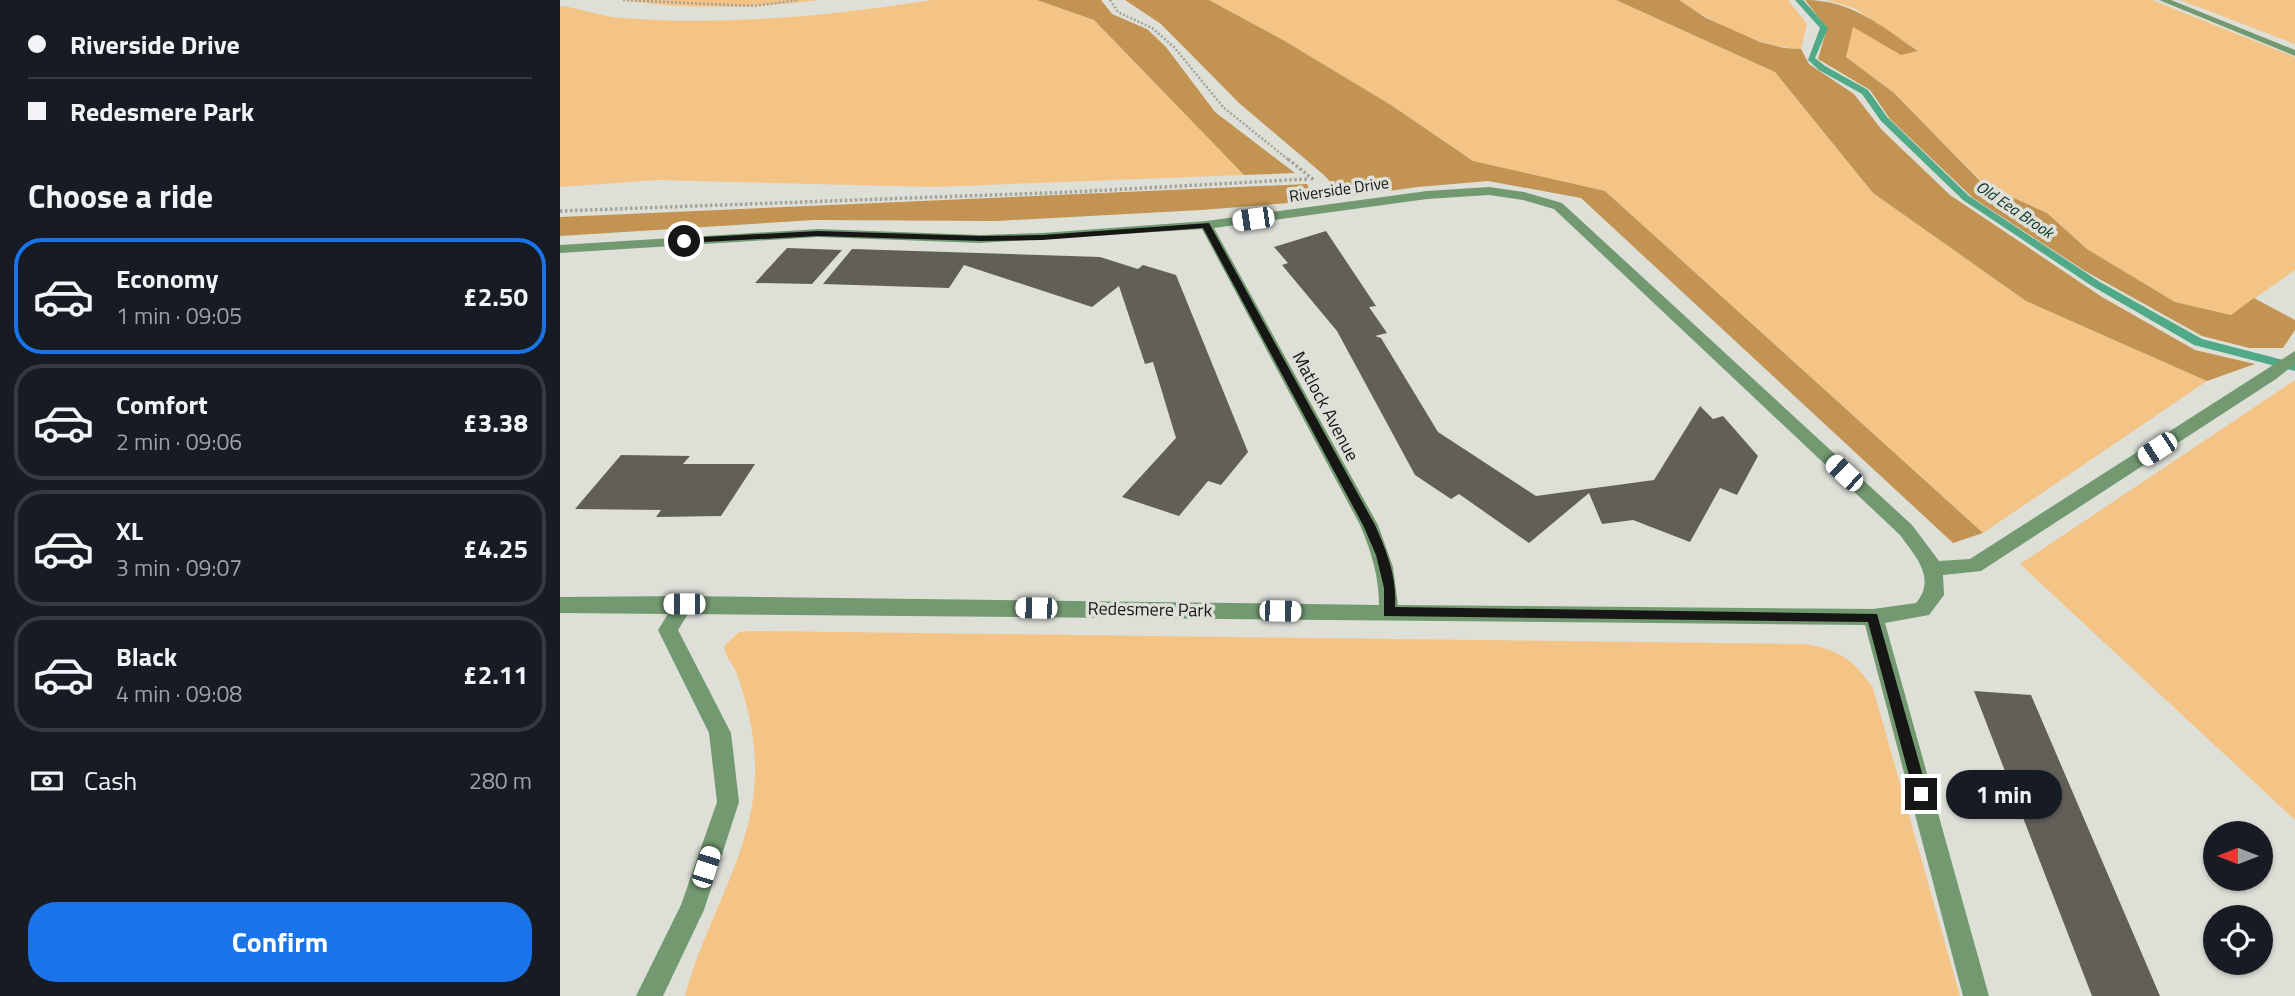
<!DOCTYPE html>
<meta charset="utf-8">
<style>
:root{--surface:#171b24;--page:#242831;--text:#f1f3f6;--muted:#9ea1a6;--line:#363941;--accent:#1a73e8}
body{margin:0;font-family:"Titillium Web",sans-serif;background:var(--page);color:var(--text);height:100vh;display:flex;flex-direction:column;font-size:26px;white-space:nowrap}
*{box-sizing:border-box;margin:0}
p{font-size:23px;color:var(--muted)}
.icon{flex:none;width:38px;height:38px;fill:none;stroke:currentColor;stroke-width:2;stroke-linecap:round;stroke-linejoin:round}
.map{position:relative;flex:1;overflow:hidden}
.panel{display:flex;flex-direction:column;background:var(--surface);width:560px}
.panel>*{flex:none}
.banner{display:grid;align-content:center;height:154px;padding:0 28px;background:var(--surface)}
.needle{width:46px;rotate:270deg}
.buttons{position:absolute;left:1643px;top:821px;display:grid;gap:14px}
.buttons a{display:grid;place-items:center;width:70px;height:70px;border-radius:50%;background:var(--surface);box-shadow:0 2px 5px #0004;font-size:35px}
.end{position:absolute;width:32px;height:32px;margin:-16px;border:9px solid #161714;background:#fff;box-shadow:0 0 0 4px #fff}
.from{border-radius:50%}
.bubble{position:absolute;height:49px;border-radius:24px;background:var(--surface);box-shadow:0 2px 5px #0004;font-size:23px;font-weight:700;line-height:49px;text-align:center}
.car{position:absolute;width:21px;height:42px;margin:-21px -10px;border-radius:9px;box-shadow:0 0 5px 2px #0007;background:linear-gradient(#fff 24%,#345 0 40%,#fff 0 76%,#345 0 86%,#fff 0)}
.banner b{display:flex;align-items:center;gap:24px;height:66px;font-size:26px}
.banner b+b{border-top:2px solid var(--line)}
.banner i{width:18px;height:18px;background:var(--text)}
ul{padding:0;list-style:none}
li{display:flex;align-items:center;gap:21px;height:116px;margin:0 14px 10px;padding:0 14px;border:4px solid var(--line);border-radius:28px}
li div{flex:1}
li b{display:block;font-size:26px}
li em{font-style:normal;font-weight:700}
li.active{border-color:var(--accent)}
li>.icon{width:63px;height:63px;stroke-width:1.5}
h2{padding:0 28px;font-size:32px;line-height:84px}
.pay{display:flex;align-items:center;gap:18px;height:77px;padding:0 28px;font-size:26px}
.pay p{margin-inline-start:auto}
.button{display:flex;gap:14px;margin-top:auto;padding:14px 28px}
.button a{flex:1;height:80px;border-radius:28px;background:var(--accent);color:#fff;font-size:28px;font-weight:700;line-height:80px;text-align:center}
main{display:flex;flex:1;min-height:0}
.map>svg:first-child{display:block}
.green{fill:#f4c486}
.forest{fill:#c29352}
.lines{fill:none;stroke-linecap:round;stroke-linejoin:round}
.stream{fill:#50a987;fill-rule:evenodd}
.building{fill:#615f58}
.path-far1{stroke:#a2a39d;stroke-width:2.5;stroke-dasharray:2 2;stroke-linecap:butt}
.path{stroke:#a2a39d;stroke-width:3.5;stroke-dasharray:2.5 2.5;stroke-linecap:butt}
.street{fill:#739971;fill-rule:evenodd}
.route{fill:#161714}
.labels{text-anchor:middle;dominant-baseline:central;stroke-width:7;stroke-linejoin:round;paint-order:stroke}
.far-street-label{font-size:16px;fill:#161714;stroke:#dee0d8}
.far-water-label{font-size:16px;font-style:italic;fill:#093224;stroke:#dee0d8}
.street-label{font-size:18px;fill:#161714;stroke:#dee0d8}
</style>
<main>
<section class="panel">
<div class="banner">
<b><i class="from"></i>Riverside Drive</b>
<b><i></i>Redesmere Park</b>
</div>
<h2>Choose a ride</h2>
<ul>
<li class="active"><svg class="icon" aria-label="car" viewBox="0 0 24 24"><path d="M5 17H2v-5l4-1 3-4h7l3 4 3 1v5h-3M9 17h6M6 11h13"/><circle cx="7" cy="17" r="2"/><circle cx="17" cy="17" r="2"/></svg><div><b>Economy</b><p>1 min · 09:05</p></div><em>£2.50</em></li>
<li><svg class="icon" aria-label="car" viewBox="0 0 24 24"><path d="M5 17H2v-5l4-1 3-4h7l3 4 3 1v5h-3M9 17h6M6 11h13"/><circle cx="7" cy="17" r="2"/><circle cx="17" cy="17" r="2"/></svg><div><b>Comfort</b><p>2 min · 09:06</p></div><em>£3.38</em></li>
<li><svg class="icon" aria-label="car" viewBox="0 0 24 24"><path d="M5 17H2v-5l4-1 3-4h7l3 4 3 1v5h-3M9 17h6M6 11h13"/><circle cx="7" cy="17" r="2"/><circle cx="17" cy="17" r="2"/></svg><div><b>XL</b><p>3 min · 09:07</p></div><em>£4.25</em></li>
<li><svg class="icon" aria-label="car" viewBox="0 0 24 24"><path d="M5 17H2v-5l4-1 3-4h7l3 4 3 1v5h-3M9 17h6M6 11h13"/><circle cx="7" cy="17" r="2"/><circle cx="17" cy="17" r="2"/></svg><div><b>Black</b><p>4 min · 09:08</p></div><em>£2.11</em></li>
</ul>
<div class="pay"><svg class="icon" aria-label="cash" viewBox="0 0 24 24"><path d="M3 7h18v10H3z"/><circle cx="12" cy="12" r="2"/></svg>Cash<p>280 m</p></div>
<div class="button"><a>Confirm</a></div>
</section>
<div class="map">
<svg width="1735" height="996" viewBox="0 0 1735 996">
<rect width="100%" height="100%" fill="#dee0d8"/>
<path class="green" d="M 64,0 L 260,0 C 195,8 128,10 64,0 Z
M 372,0 L 477,0 L 534,20 L 684,175 L 374,187 L 98,180 L 0,187 L 0,6 C 22,8 41,17 63,18 C 167,26 269,16 372,0 Z
M 649,0 L 1056,0 L 1215,72 L 1313,193 L 1466,301 L 1647,381 L 1423,533 L 1045,191 L 913,161 L 831,105 L 723,40 Z
M 1119,0 L 1228,0 L 1247,24 L 1241,49 C 1198,47 1155,24 1119,0 Z
M 1266,0 L 1592,0 L 1735,57 L 1735,270 L 1671,315 L 1615,302 L 1527,249 L 1487,213 L 1423,183 L 1334,93 L 1286,57 L 1292,26 L 1341,54 L 1357,50 L 1294,8 Z
M 1620,0 L 1735,0 L 1735,44 Z
M 1735,380 L 1735,820 L 1460,564 Z
M 194,631 L 1245,644 C 1280,650 1293,659 1313,688 L 1400,996 L 125,996 C 145,918 198,847 195,763 C 194,732 187,703 177,674 C 173,663 165,658 164,646 L 179,632 Z"/>
<path class="forest" d="M 477,0 L 541,0 L 552,14 L 587,29 L 606,47 L 655,112 L 735,173 L 684,175 L 534,20 Z
M 565,0 L 649,0 L 723,40 L 831,105 L 913,161 L 1045,191 L 1423,533 L 1393,543 L 1021,198 L 928,181 L 858,187 L 784,197 L 764,175 L 679,103 L 601,24 Z
M 1056,0 L 1119,0 L 1146,18 L 1200,42 L 1224,48 L 1241,49 L 1249,64 L 1294,94 L 1322,130 L 1390,195 L 1542,297 L 1635,350 L 1695,364 L 1647,381 L 1466,301 L 1313,193 L 1215,72 Z
M 1245,0 C 1292,0 1321,26 1358,51 L 1341,55 L 1293,27 L 1286,57 L 1334,93 L 1423,184 L 1487,213 L 1527,249 L 1615,302 L 1671,315 L 1694,298 L 1735,320 L 1735,330 L 1723,348 L 1689,348 L 1642,336 L 1525,271 L 1413,198 L 1330,119 L 1310,90 L 1258,59 L 1267,28 Z
M 747,184 L 756,201 L 641,210 L 436,221 L 254,220 L 0,236 L 0,217 Z"/>
<g class="lines">
<path class="stream" d="M 1235,0 L 1243,0 L 1268,28 L 1255,58 L 1265,66 L 1308,90 L 1327,117 L 1409,196 L 1540,282 L 1642,339 L 1735,363 L 1735,371 L 1634,345 L 1532,286 L 1403,200 L 1321,121 L 1302,94 L 1259,70 L 1248,60 L 1260,28 Z"/>
</g>
<path class="building" d="M 766,231 L 816,306 L 809,307 L 827,333 L 815,336 L 821,338 L 878,432 L 976,496 L 1094,480 L 1140,406 L 1153,419 L 1163,416 L 1198,456 L 1177,495 L 1160,488 L 1130,542 L 1073,520 L 1042,524 L 1029,493 L 969,543 L 899,494 L 891,499 L 855,475 L 777,331 L 722,265 L 728,263 L 714,247 Z
M 227,248 L 282,250 L 252,284 L 195,283 Z
M 292,249 L 540,257 L 578,269 L 583,265 L 616,275 L 688,452 L 661,485 L 648,481 L 619,516 L 562,497 L 616,438 L 593,362 L 585,364 L 559,286 L 532,307 L 404,265 L 389,288 L 263,284 Z
M 61,455 L 130,456 L 123,464 L 195,464 L 161,516 L 96,517 L 101,510 L 15,509 Z
M 1414,691 L 1471,695 L 1600,996 L 1532,996 Z"/>
<g class="lines">
<path class="path-far1" d="M 63,0 L 194,6 L 239,0
M 550,0 L 558,12 L 592,28 L 614,47 L 664,108 L 730,161"/>
<path class="path" d="M 728,159 L 755,181
M 0,211 L 512,192 L 747,179"/>
<path class="street" d="M 1599,0 L 1611,0 L 1735,50 L 1735,56 Z
M 929,187 L 964,192 L 1002,203 L 1352,525 L 1379,561 L 1410,559 L 1735,351 L 1735,364 L 1716,379 L 1421,571 L 1383,575 L 1384,595 L 1369,615 L 1325,623 L 1429,996 L 1403,996 L 1305,625 L 128,614 L 118,630 L 171,733 L 179,802 L 144,910 L 103,996 L 76,996 L 121,905 L 157,802 L 149,733 L 98,630 L 108,614 L 0,613 L 0,597 L 124,596 L 819,605 C 819,576 811,551 800,525 L 642,229 L 420,243 L 258,237 L 0,253 L 0,245 L 258,229 L 420,235 L 482,233 L 646,221 L 867,191 ZM 929,195 L 963,200 L 994,209 L 1340,535 C 1355,556 1377,578 1356,603 L 1313,609 L 838,605 L 833,567 L 818,525 L 654,228 L 867,199 Z"/>
</g>
<path class="route" d="M 649,223 L 815,525 C 827,552 837,577 835,607 L 1317,614 L 1368,794 L 1366,799 L 1356,799 L 1354,794 L 1308,622 L 824,616 L 824,588 L 816,555 L 803,525 L 643,228 L 482,240 L 421,241 L 258,236 L 124,243 L 120,241 L 124,238 L 258,231 L 421,236 L 482,235 Z"/>
<g class="labels">
<g class="far-street-label">
<text transform="translate(779 189) rotate(-8)">Riverside Drive</text>
</g>
<g class="far-water-label">
<text transform="translate(1455 209) rotate(34)">Old Eea Brook</text>
</g>
<g class="street-label">
<text transform="translate(766 406) rotate(62)">Matlock Avenue</text>
<text transform="translate(590 609) rotate(1)">Redesmere Park</text>
</g>
</g>
</svg>
<div class="buttons">
<a><svg class="needle" viewBox="-14 -14 28 28"><path d="M0-13l5 13h-10z" fill="#e53935"/><path d="M0 13l5-13h-10z" fill="#9ea1a6"/></svg></a>
<a><svg class="icon" aria-label="locate" viewBox="0 0 24 24"><circle cx="12" cy="12" r="6"/><path d="M12 2v4M12 18v4M2 12h4M18 12h4"/></svg></a>
</div>
<i class="end from" style="left:124px;top:241px"></i>
<i class="end" style="left:1361px;top:794px"></i>
<div class="bubble" style="left:1386px;top:770px;width:116px">1 min</div>
<i class="car" style="left:693px;top:219px;rotate:262deg"></i>
<i class="car" style="left:1597px;top:449px;rotate:237deg"></i>
<i class="car" style="left:1284px;top:473px;rotate:313deg"></i>
<i class="car" style="left:124px;top:604px;rotate:270deg"></i>
<i class="car" style="left:476px;top:608px;rotate:271deg"></i>
<i class="car" style="left:720px;top:611px;rotate:91deg"></i>
<i class="car" style="left:146px;top:867px;rotate:18deg"></i>
</div>
</main>
